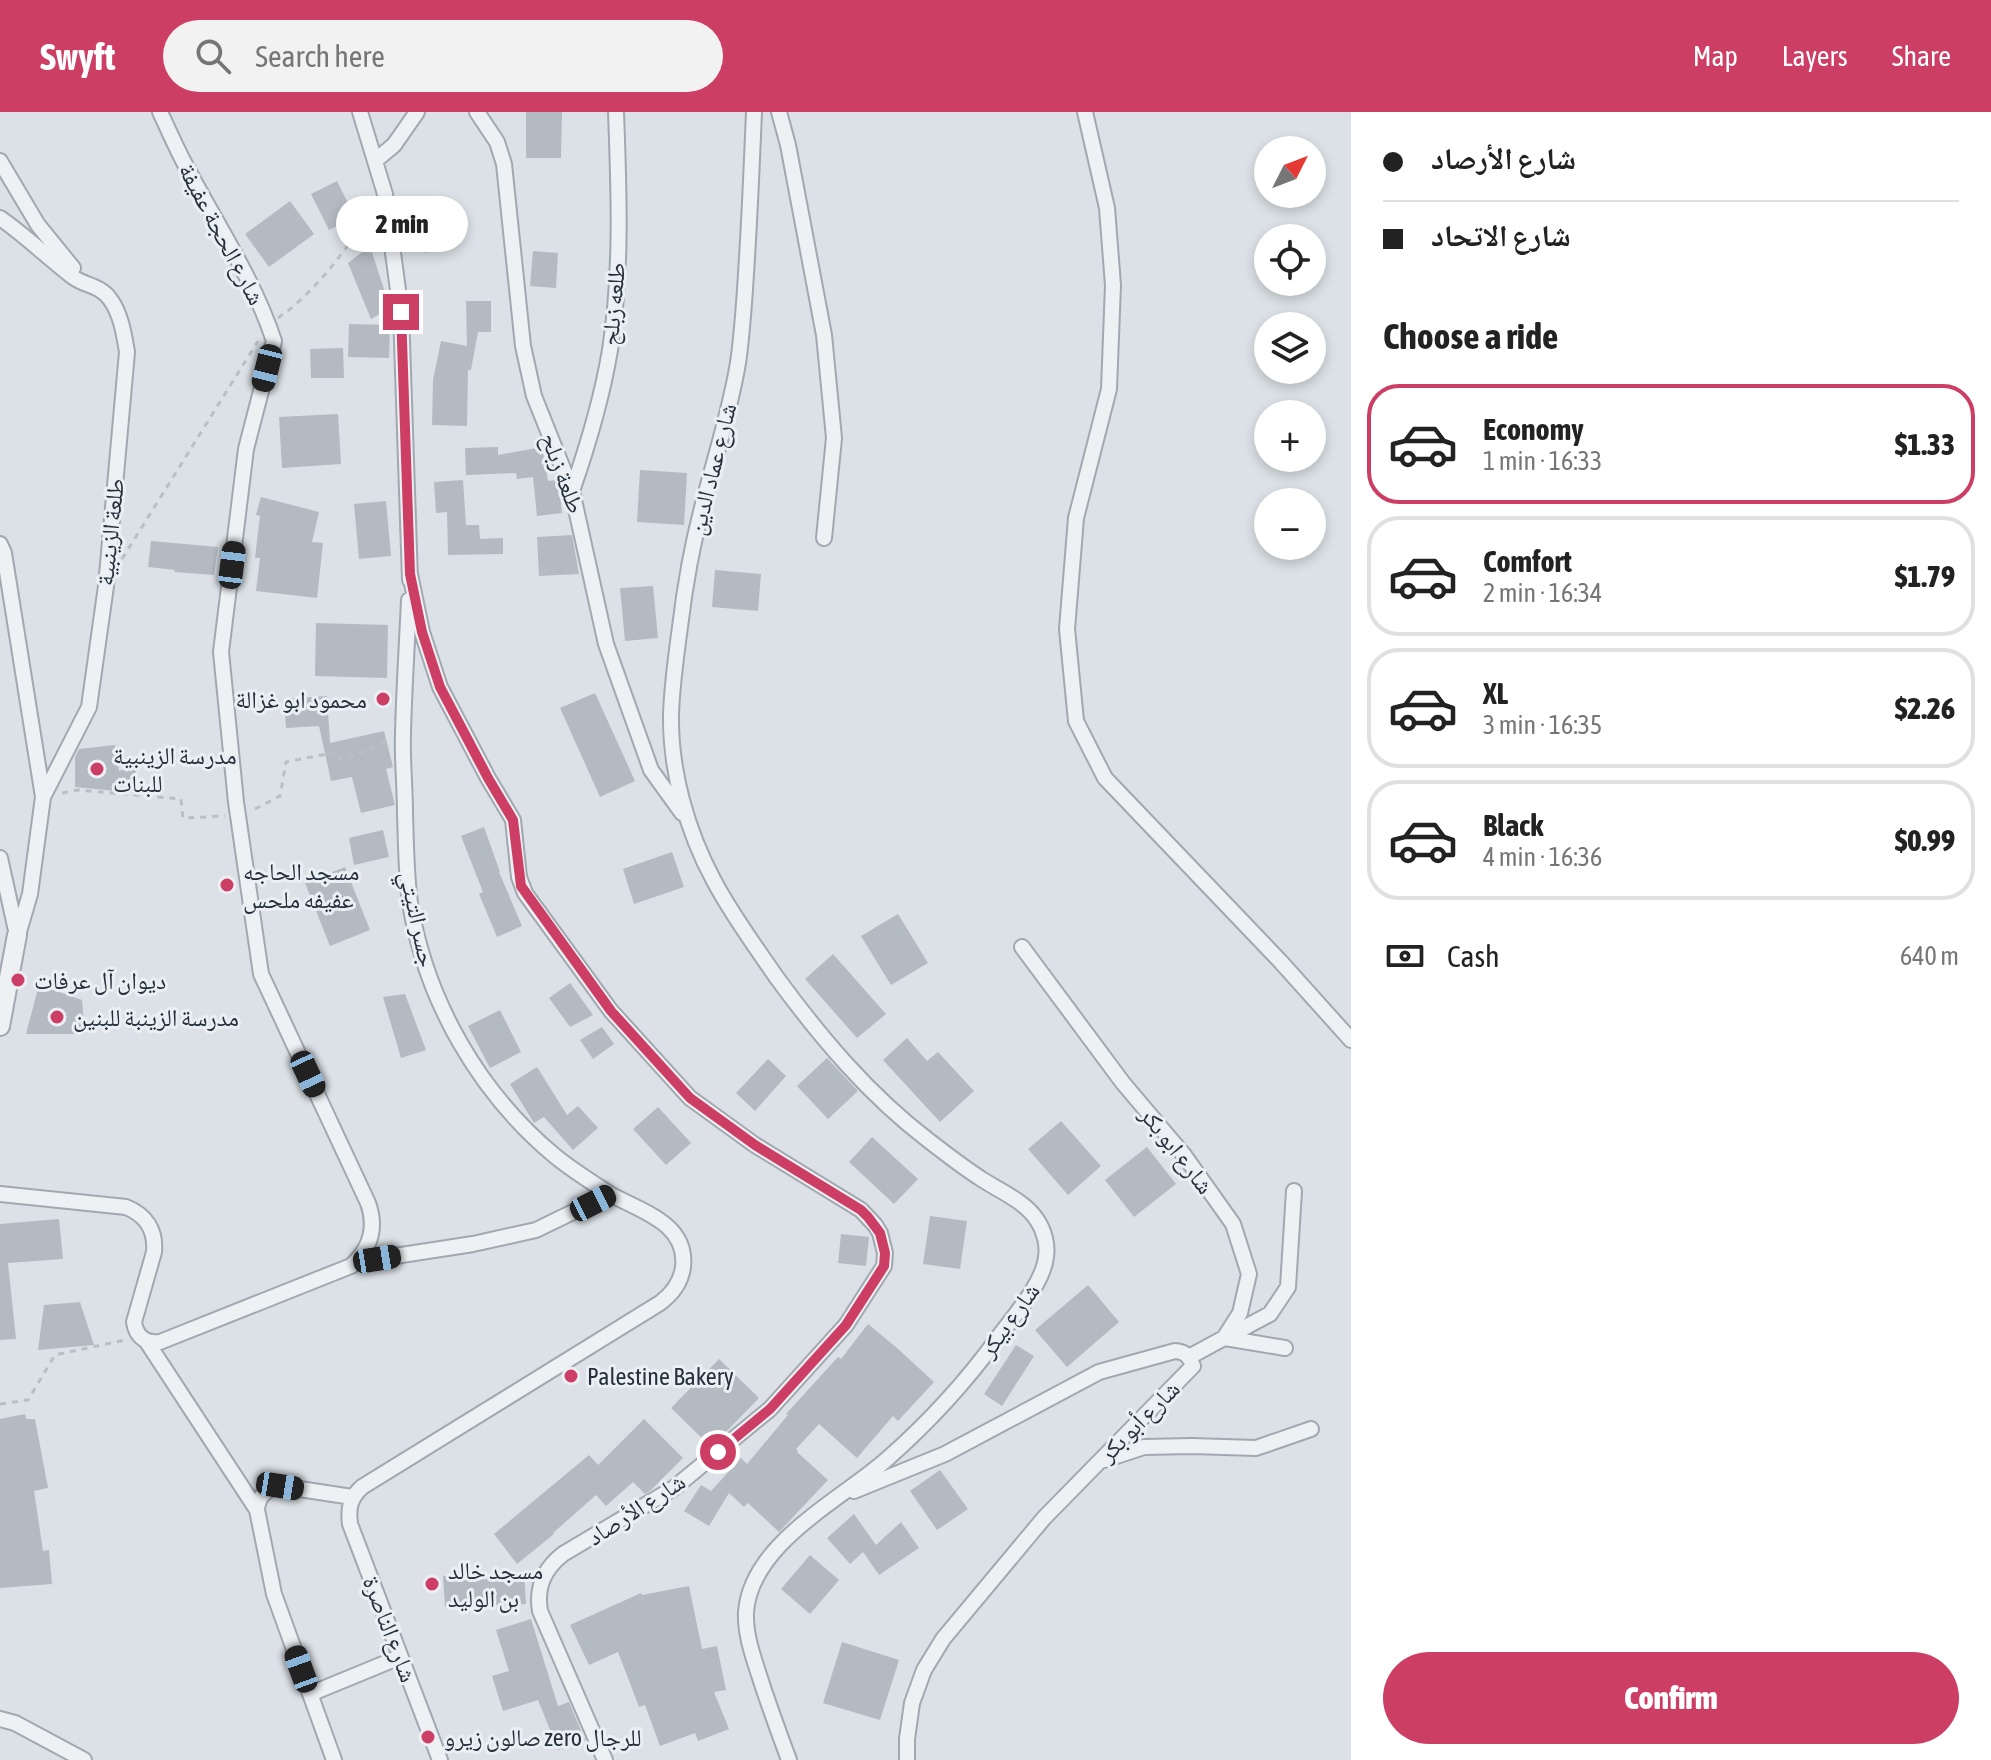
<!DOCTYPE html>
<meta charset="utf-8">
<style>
:root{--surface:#fff;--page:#f2f2f2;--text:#222;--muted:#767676;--line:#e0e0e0;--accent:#cd3e65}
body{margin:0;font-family:"Asap Condensed","Noto Naskh Arabic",sans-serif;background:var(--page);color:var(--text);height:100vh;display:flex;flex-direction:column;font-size:30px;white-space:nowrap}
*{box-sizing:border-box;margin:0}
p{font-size:26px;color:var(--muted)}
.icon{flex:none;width:44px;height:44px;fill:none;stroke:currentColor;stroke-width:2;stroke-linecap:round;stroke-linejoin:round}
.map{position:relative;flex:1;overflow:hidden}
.sheet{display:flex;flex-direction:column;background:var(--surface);width:640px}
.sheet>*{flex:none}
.top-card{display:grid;align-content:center;height:176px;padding:0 32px;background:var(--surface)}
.needle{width:52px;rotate:48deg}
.controls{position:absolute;left:1254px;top:24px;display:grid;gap:16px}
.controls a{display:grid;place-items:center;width:72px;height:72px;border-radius:50%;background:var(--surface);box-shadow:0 4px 12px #0003;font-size:40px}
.end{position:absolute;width:36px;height:36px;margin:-18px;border:10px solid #cd3e65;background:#fff;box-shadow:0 0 0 4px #fff}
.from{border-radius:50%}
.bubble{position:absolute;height:56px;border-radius:28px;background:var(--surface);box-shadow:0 4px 12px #0003;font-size:26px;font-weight:800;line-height:56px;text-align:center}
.car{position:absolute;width:24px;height:48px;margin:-24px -12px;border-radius:10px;box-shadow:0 0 6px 2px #0007;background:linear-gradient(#222 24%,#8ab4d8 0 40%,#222 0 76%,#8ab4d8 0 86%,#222 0)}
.top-card b{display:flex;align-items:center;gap:28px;height:76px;font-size:30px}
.top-card b+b{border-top:2px solid var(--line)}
.top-card i{width:20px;height:20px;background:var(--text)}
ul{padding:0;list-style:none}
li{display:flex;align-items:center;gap:24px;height:120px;margin:0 16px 12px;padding:0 16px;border:4px solid var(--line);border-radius:32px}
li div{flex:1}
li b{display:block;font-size:30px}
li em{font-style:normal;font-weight:800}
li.on{border-color:var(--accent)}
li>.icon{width:72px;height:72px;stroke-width:1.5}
h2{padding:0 32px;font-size:36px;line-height:96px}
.pay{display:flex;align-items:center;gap:20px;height:88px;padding:0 32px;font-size:30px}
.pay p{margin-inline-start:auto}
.action{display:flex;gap:16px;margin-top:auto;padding:16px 32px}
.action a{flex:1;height:92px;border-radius:48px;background:var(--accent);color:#fff;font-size:32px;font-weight:800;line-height:92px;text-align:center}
header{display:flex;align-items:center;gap:48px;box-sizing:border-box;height:112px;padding:0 40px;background:var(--accent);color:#fff}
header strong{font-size:38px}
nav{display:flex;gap:44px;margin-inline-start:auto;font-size:28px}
.search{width:560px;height:72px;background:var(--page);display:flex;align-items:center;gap:20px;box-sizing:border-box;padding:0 28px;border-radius:44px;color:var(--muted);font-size:30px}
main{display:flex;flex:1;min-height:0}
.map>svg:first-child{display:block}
.building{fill:#b3bac2}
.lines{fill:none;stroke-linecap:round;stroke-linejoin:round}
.minor-casing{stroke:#a1a8b0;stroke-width:18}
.tertiary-casing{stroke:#a1a8b0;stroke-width:22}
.path{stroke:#babfc4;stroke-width:3;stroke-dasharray:6 6;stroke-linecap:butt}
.minor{stroke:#eef1f4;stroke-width:14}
.tertiary{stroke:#eef1f4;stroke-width:18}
.route{stroke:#cd3e65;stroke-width:10}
.poi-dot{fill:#cd3e65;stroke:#eaeff4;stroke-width:3}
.labels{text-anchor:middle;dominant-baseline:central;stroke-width:6;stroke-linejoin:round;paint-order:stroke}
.street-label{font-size:24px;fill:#25303c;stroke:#eaeff4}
.poi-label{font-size:24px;fill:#25303c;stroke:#eaeff4;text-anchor:start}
</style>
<header>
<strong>Swyft</strong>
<div class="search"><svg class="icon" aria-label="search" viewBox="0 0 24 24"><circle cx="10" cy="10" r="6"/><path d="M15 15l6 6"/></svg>Search here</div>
<nav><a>Map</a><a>Layers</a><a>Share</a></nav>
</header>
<main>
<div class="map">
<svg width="1351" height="1648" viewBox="0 0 1351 1648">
<rect width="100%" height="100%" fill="#dbe1e6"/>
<path class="building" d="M 526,0 L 562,0 L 561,46 L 526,46 Z
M 337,69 L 355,105 L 329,118 L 311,82 Z
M 290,89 L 314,122 L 269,155 L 245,122 Z
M 436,91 L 448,135 L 425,141 L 413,97 Z
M 370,134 L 390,196 L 371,207 L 348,151 Z
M 533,139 L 558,141 L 556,176 L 530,174 Z
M 466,189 L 491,189 L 491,220 L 478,220 L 471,258 L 468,258 L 467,314 L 432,313 L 433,268 L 441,229 L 467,234 Z
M 349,212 L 390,213 L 389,246 L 348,245 Z
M 343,236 L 344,266 L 311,266 L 310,237 Z
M 338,302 L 341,352 L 282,356 L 279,305 Z
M 498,335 L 498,343 L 542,335 L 548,369 L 557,368 L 559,374 L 562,401 L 537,404 L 533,365 L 517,367 L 516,361 L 466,363 L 465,336 Z
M 640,358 L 687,361 L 684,413 L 637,410 Z
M 463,368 L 466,413 L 479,413 L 480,427 L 503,426 L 503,442 L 448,443 L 447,400 L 436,401 L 434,370 Z
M 261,385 L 319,400 L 312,430 L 323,431 L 317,486 L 256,479 L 260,446 L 255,446 L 260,404 L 256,403 Z
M 386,389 L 391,444 L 359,447 L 354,392 Z
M 572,423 L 579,462 L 539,464 L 537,425 Z
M 151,429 L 218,435 L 214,463 L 174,460 L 175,458 L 148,455 Z
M 715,458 L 761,462 L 758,499 L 712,495 Z
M 653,474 L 658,526 L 625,529 L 620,476 Z
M 316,511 L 388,513 L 387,566 L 315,564 Z
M 595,581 L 635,669 L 600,685 L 560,596 Z
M 327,584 L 330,631 L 384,619 L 393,655 L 386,657 L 395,693 L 361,701 L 352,665 L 331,669 L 319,614 L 286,616 L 284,587 Z
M 115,633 L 119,659 L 136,654 L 136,681 L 75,675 L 75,645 L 79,637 Z
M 484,715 L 500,760 L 499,760 L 522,814 L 497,825 L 479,782 L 483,780 L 461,724 Z
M 383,718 L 389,745 L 354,753 L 349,726 Z
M 672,740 L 684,775 L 634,792 L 623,757 Z
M 345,755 L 370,818 L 330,834 L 305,771 Z
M 898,802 L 928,851 L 891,873 L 861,824 Z
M 833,842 L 886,902 L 857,926 L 805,867 Z
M 570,871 L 593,903 L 570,915 L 549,886 Z
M 39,873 L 82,888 L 85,922 L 26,922 Z
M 405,882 L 426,938 L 401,946 L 383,885 Z
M 500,898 L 521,940 L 490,956 L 468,914 Z
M 602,915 L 614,932 L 593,947 L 580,928 Z
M 907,926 L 927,949 L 938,940 L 974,979 L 940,1010 L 883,948 Z
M 827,946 L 858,979 L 828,1007 L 797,974 Z
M 768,947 L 786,964 L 755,999 L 736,981 Z
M 537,955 L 567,1003 L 578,994 L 598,1016 L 573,1038 L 544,1005 L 534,1011 L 510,972 Z
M 658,995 L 691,1031 L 666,1053 L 633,1017 Z
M 1061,1009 L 1101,1054 L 1068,1083 L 1028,1037 Z
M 872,1025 L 918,1067 L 894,1092 L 849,1050 Z
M 1147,1035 L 1176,1072 L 1134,1105 L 1105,1068 Z
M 930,1104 L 967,1109 L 960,1157 L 923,1152 Z
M 59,1107 L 63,1147 L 8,1151 L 16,1227 L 0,1228 L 0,1112 Z
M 841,1122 L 869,1125 L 866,1154 L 838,1151 Z
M 1088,1173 L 1119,1210 L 1067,1255 L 1035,1218 Z
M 80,1190 L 94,1233 L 38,1238 L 44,1193 Z
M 868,1212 L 897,1236 L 934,1270 L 898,1309 L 893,1304 L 857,1346 L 819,1312 L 796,1337 L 798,1339 L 797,1340 L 828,1368 L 779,1420 L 748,1391 L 744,1395 L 729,1381 L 709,1414 L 684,1399 L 701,1373 L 711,1379 L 741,1346 L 747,1352 L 788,1303 L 786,1302 L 838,1245 L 841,1247 Z
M 1016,1233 L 1034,1244 L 1002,1294 L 984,1282 Z
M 719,1247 L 759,1286 L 724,1322 L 710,1334 L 671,1296 Z
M 25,1302 L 26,1307 L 35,1307 L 48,1376 L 34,1379 L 43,1439 L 49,1438 L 52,1472 L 0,1476 L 0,1307 Z
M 644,1307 L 683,1346 L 651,1378 L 645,1382 L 633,1370 L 606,1394 L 596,1383 L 553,1421 L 554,1422 L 517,1452 L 494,1422 L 589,1343 L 598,1353 Z
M 940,1358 L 968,1397 L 937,1418 L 910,1379 Z
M 854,1402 L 876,1433 L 901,1410 L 919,1436 L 879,1463 L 863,1440 L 850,1452 L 827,1426 Z
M 810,1443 L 839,1468 L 810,1502 L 781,1477 Z
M 524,1460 L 526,1492 L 445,1495 L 443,1464 Z
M 689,1474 L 702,1537 L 717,1534 L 726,1578 L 714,1580 L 729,1617 L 698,1629 L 695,1621 L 660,1634 L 645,1593 L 639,1595 L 618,1540 L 589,1553 L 570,1513 L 641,1481 L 642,1483 Z
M 531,1507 L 558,1594 L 569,1590 L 585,1628 L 558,1638 L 538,1588 L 503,1599 L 492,1564 L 509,1559 L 496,1518 Z
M 842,1530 L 899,1548 L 880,1608 L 823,1591 Z"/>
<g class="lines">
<g class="minor-casing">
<path id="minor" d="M 360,0 L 385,82 L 401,200 L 410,468
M 477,0 L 497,30 L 504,52 L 523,234 L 534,284 L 572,379 L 606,532 L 651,658 L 682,701
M 754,0 C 752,48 750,97 747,145 C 745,180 743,216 738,251 C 730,299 715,345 703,392 C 692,433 685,473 680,515 C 676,544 672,573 671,602 C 670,659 687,719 714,769 C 732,803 755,834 777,866 C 821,926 869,983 928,1028 C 946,1042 964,1056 983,1068 C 1000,1079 1026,1090 1037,1108 C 1044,1118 1048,1133 1046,1145 C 1043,1172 1013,1205 997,1227 C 965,1271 927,1312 886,1348 C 839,1389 751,1432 746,1500 C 745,1523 753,1544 760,1566 C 769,1594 779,1621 789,1648
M 779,0 L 788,33 L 824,223 L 834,326 L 824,426
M 1085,0 L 1107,96 L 1113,173 L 1109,277 L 1076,406 L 1067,517 L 1076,609 L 1105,666 L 1280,849 L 1351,928
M 376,48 L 394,33 L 417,0
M 0,49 L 38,113 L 73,156
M 0,106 C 26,124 48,146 73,165 C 85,174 100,173 110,187 C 121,202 124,222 127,240 L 106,474 L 89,595 L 43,685
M 572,379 C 588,333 602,286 610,238 C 622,160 619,79 616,0
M 0,432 L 4,441 L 43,685 L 30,782 L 16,830
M 410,462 L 422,520 L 440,575 L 488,666 L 513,708 L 519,765 L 525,781 L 611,899 L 690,986 L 755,1033 L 861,1098 L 875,1113 L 880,1121 L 885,1141 L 884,1154 L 846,1213 L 770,1297 L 674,1376 L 563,1442 C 544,1457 536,1475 540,1499 L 605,1648
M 409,488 C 407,533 404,577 403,622 C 402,648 405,674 405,701 C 406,731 406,761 410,791 C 426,889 479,981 555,1044 C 572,1058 591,1070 610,1082
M 0,746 L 17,823
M 1022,835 L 1123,971 L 1184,1043 L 1233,1112 L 1249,1162 L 1240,1201 L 1224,1226 L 1189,1245
M 0,1082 L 126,1095 C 146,1103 156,1118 154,1140 L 134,1210 C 136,1224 145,1232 160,1230 L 351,1154 C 370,1137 377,1116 368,1091 L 261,862 L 236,690 L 221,540 L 246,337 L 274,229 C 254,168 217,113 187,56 C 177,38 169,19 160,0
M 356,1150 L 473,1132 L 536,1118 L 610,1082 C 640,1099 688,1111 683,1155 C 681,1171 672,1182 660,1191 L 362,1375 C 350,1386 348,1396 350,1412 L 440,1648
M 1225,1226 L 1270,1202 L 1288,1175 L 1294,1079
M 1225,1226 L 1285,1236
M 147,1230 L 257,1398
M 1104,1348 L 1144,1335 L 1192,1334 L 1256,1336 L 1311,1317
M 854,1379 L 945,1342 L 1099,1260 L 1175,1239 C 1186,1240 1189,1244 1193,1254 L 1044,1406 L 943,1527 L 924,1558 L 912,1591 L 907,1627 L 907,1648
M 310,1582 L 400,1545
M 0,1607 L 15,1611 L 84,1648
M 334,1648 L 274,1482 L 257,1398 C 258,1383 267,1377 280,1374 L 352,1385"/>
</g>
<g class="tertiary-casing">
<path id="tertiary" d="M 0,914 L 17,823"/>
</g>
<path class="path" d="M 278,206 C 318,178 345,138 373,98
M 122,447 L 258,229
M 62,681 L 78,678 L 181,687 L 183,706 L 225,704
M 255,697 L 280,684 L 286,650 L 337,640 L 341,649 L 388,629
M 0,1292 L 28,1288 L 55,1243 L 125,1228"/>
<use href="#minor" class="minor"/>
<use href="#tertiary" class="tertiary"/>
</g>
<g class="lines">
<path class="route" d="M 401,200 L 410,462 L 422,520 L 440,575 L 488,666 L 513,708 L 521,774 L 611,899 L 690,986 L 755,1033 L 861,1098 L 868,1105 L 880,1121 L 885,1141 L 884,1154 L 846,1213 L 770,1297 L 718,1340"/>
</g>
<g class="poi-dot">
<circle cx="383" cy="587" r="8"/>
<circle cx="97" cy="657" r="8"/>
<circle cx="227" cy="773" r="8"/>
<circle cx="18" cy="868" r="8"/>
<circle cx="57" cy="905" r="8"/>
<circle cx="571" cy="1264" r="8"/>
<circle cx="432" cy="1472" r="8"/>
<circle cx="428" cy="1625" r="8"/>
</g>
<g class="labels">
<g class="street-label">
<text transform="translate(222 122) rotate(62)">شارع الحجة عفيفة</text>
<text transform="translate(613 192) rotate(-85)">طلعه زبلح</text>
<text transform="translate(712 357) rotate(-76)">شارع عماد الدين</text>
<text transform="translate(563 361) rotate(70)">طلعة زبلح</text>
<text transform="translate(110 420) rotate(-84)">طلعة الزينبية</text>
<text transform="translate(418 807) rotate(78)">جسر التيتي</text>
<text transform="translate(1177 1038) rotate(52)">شارع ابو بكر</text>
<text transform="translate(1009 1208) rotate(-54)">شارع بيكر</text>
<text transform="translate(1139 1309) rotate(-45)">شارع أبو بكر</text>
<text transform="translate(636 1397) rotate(-33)">شارع الأرصاد</text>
<text transform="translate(390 1517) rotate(69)">شارع الناصرة</text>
</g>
<g class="poi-label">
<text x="367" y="587" text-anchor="end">محمود ابو غزالة</text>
<text x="113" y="643">مدرسة الزينبية<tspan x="113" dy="28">للبنات</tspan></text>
<text x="243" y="759">مسجد الحاجه<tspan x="243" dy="28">عفيفه ملحس</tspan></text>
<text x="34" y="868">ديوان آل عرفات</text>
<text x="73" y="905">مدرسة الزينبة للبنين</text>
<text x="587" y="1264">Palestine Bakery</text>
<text x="448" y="1458">مسجد خالد<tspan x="448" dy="28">بن الوليد</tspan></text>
<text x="444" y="1625">صالون زيرو zero للرجال</text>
</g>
</g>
</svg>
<div class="controls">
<a><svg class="needle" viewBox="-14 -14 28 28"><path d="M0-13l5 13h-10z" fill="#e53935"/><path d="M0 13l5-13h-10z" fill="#767676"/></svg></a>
<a><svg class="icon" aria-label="locate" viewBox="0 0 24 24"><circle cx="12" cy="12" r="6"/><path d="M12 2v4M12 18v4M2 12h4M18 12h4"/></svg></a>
<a><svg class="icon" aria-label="layers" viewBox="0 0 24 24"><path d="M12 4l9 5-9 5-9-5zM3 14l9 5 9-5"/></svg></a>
<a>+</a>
<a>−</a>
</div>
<i class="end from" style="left:718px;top:1340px"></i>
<i class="end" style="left:401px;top:200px"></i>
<div class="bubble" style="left:336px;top:84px;width:132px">2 min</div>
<i class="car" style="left:267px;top:256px;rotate:194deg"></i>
<i class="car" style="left:232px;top:453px;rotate:7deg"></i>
<i class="car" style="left:308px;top:962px;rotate:155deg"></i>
<i class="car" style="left:593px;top:1091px;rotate:63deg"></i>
<i class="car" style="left:377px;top:1147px;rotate:81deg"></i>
<i class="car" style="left:280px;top:1374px;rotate:99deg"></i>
<i class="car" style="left:301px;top:1557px;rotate:340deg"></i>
</div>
<section class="sheet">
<div class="top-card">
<b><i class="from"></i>شارع الأرصاد</b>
<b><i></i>شارع الاتحاد</b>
</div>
<h2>Choose a ride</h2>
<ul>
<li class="on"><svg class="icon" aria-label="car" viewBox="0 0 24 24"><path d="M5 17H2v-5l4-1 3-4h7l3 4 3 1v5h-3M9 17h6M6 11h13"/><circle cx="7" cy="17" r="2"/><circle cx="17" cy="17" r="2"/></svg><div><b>Economy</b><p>1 min · 16:33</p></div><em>$1.33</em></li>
<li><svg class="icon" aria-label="car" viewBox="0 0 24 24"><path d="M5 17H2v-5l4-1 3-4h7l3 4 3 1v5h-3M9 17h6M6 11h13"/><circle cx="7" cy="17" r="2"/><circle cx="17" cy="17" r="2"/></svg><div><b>Comfort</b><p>2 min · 16:34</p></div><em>$1.79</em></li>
<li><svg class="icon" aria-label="car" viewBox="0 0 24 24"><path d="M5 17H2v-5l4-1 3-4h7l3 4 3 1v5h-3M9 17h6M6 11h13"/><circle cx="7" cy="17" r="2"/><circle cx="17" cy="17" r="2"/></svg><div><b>XL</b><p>3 min · 16:35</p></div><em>$2.26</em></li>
<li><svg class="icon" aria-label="car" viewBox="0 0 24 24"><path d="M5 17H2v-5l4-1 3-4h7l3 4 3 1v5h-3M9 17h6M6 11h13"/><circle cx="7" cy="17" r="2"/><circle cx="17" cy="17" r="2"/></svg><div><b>Black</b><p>4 min · 16:36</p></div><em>$0.99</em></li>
</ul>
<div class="pay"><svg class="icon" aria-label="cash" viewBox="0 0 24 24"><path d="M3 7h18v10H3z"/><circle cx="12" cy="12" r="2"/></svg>Cash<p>640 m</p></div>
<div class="action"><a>Confirm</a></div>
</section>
</main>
